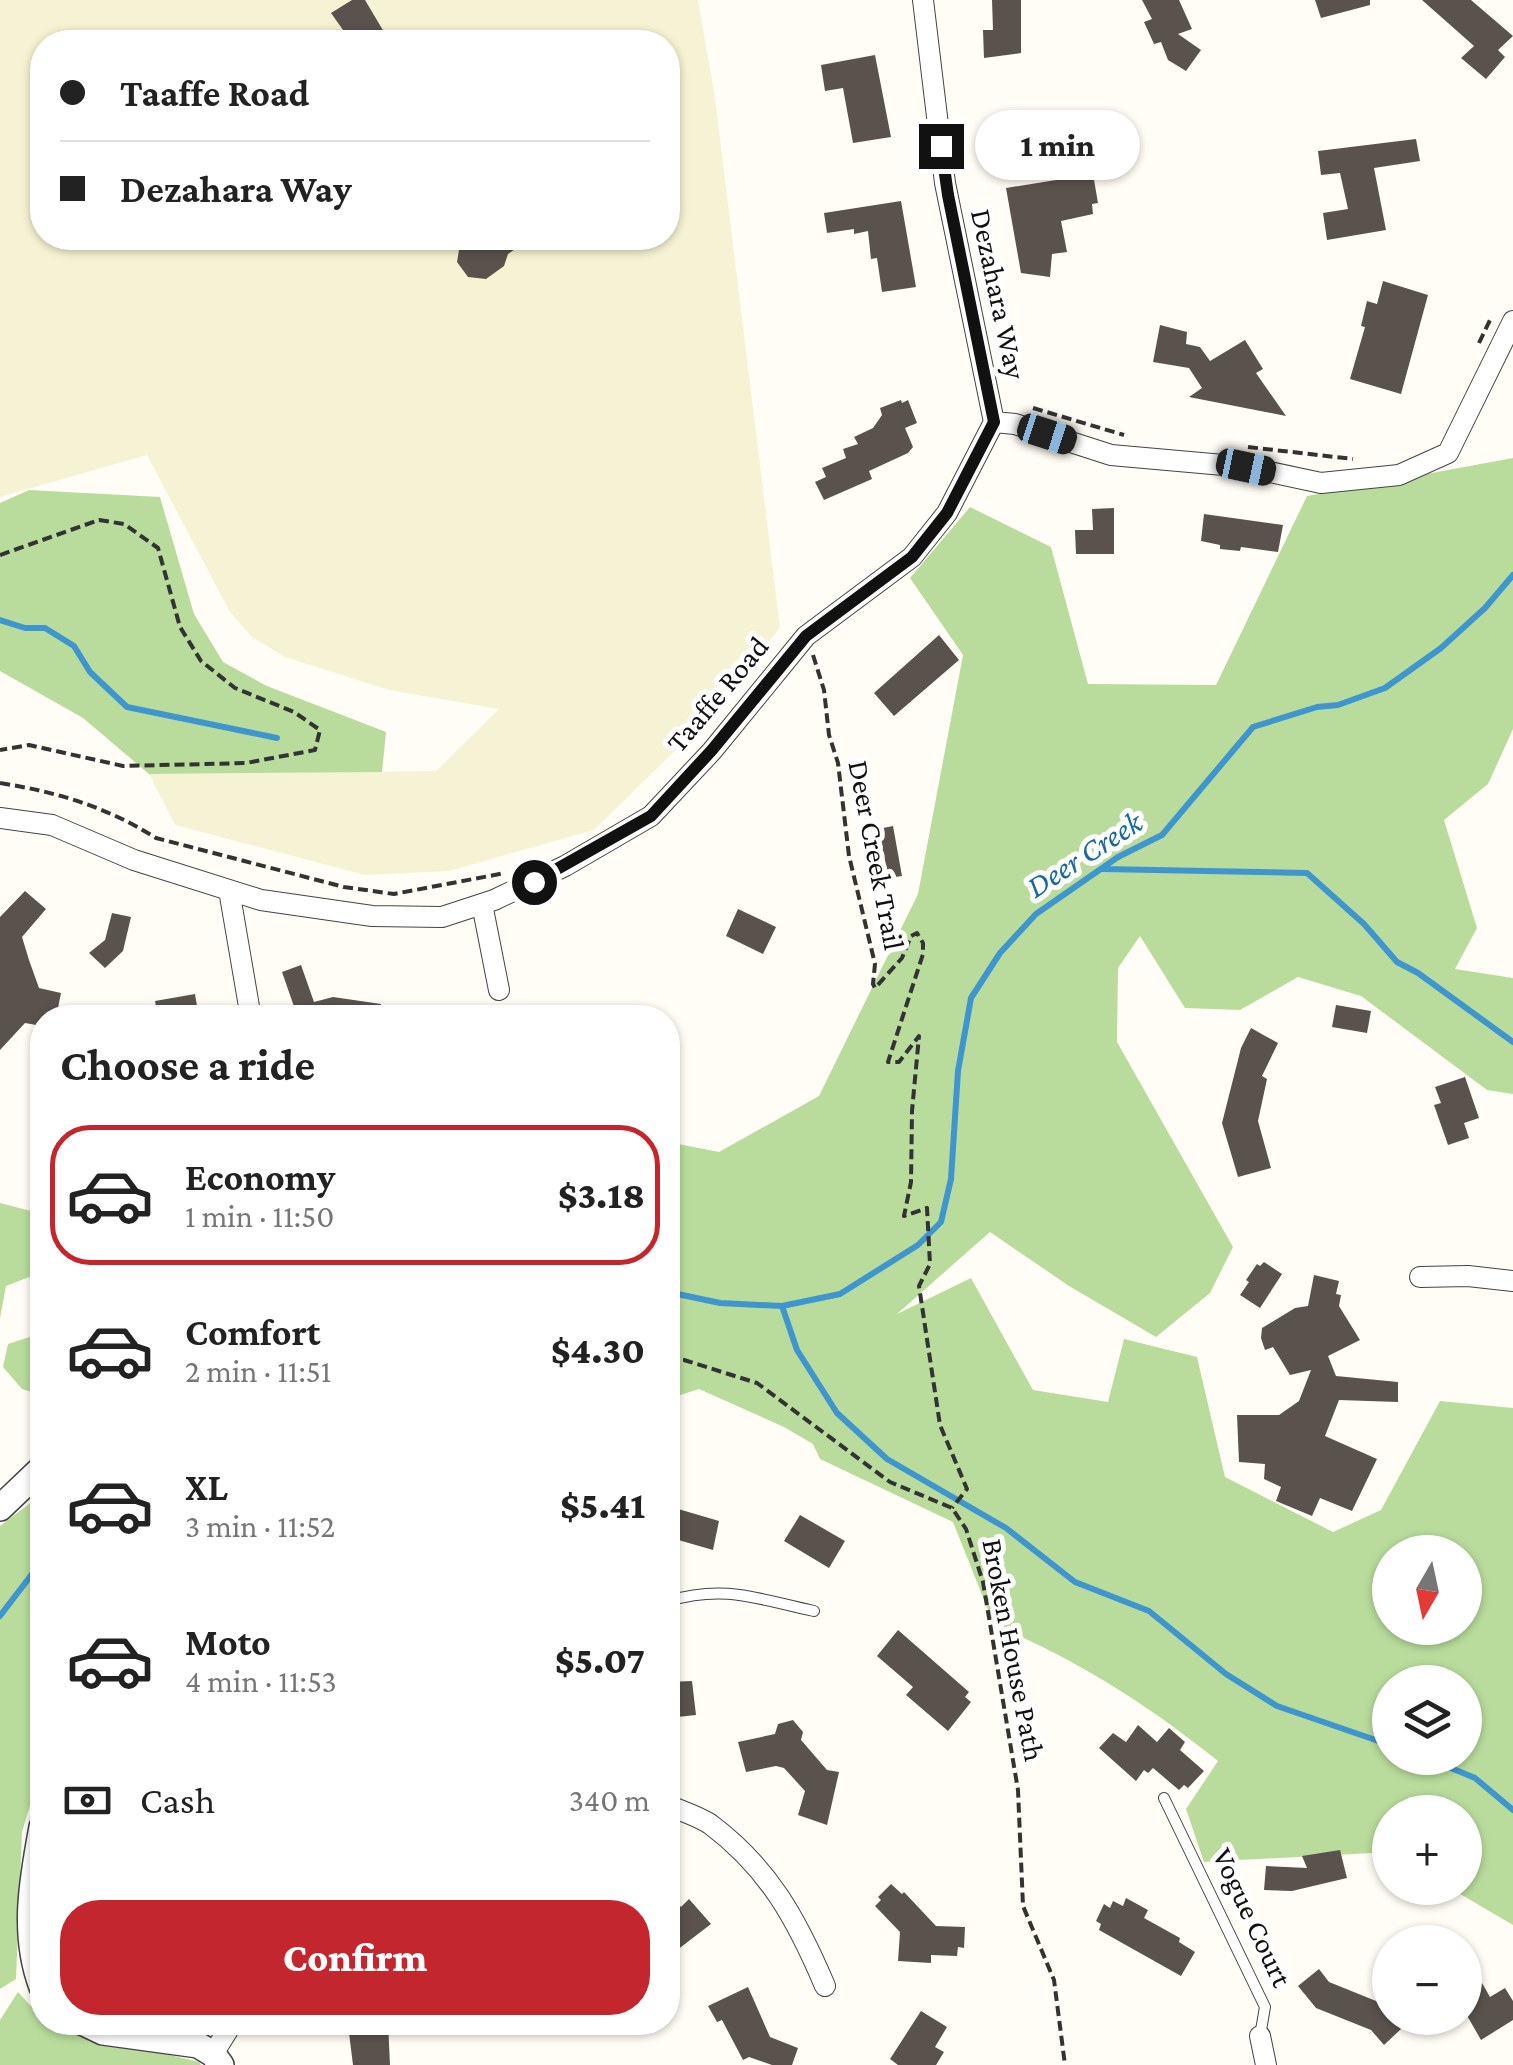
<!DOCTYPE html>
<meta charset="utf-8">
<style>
:root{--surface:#fff;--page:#f2f2f2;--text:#222;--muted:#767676;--line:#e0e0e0;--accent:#c4262e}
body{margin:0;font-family:"Crimson Pro",serif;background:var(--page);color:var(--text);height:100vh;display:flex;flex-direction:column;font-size:38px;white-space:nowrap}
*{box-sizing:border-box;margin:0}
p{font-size:32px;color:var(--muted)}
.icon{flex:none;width:55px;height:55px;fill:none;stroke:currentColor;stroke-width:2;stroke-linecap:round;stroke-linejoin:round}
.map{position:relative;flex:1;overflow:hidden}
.panel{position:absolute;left:30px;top:1005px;width:650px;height:1030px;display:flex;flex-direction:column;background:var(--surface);border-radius:40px;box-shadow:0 2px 8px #0004}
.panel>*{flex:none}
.hud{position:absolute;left:30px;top:30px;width:650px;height:220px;border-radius:40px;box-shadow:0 2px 8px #0004;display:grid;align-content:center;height:220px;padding:0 30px;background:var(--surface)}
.needle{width:65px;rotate:189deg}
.controls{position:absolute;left:1372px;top:1535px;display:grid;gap:20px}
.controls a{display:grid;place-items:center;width:110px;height:110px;border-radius:50%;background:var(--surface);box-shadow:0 2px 8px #0004;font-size:50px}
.end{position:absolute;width:45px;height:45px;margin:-22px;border:12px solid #111;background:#fff;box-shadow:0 0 0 5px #fff}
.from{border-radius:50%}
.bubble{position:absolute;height:70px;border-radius:35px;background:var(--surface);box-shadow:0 2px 8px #0004;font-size:32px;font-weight:800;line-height:70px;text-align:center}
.car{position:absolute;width:30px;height:60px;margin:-30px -15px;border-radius:12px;box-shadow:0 0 8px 2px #0007;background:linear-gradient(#222 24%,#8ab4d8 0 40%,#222 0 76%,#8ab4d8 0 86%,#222 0)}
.hud b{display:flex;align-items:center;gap:35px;height:95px;font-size:38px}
.hud b+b{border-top:2px solid var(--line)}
.hud i{width:25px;height:25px;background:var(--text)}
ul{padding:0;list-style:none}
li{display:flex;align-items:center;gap:30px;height:140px;margin:0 20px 15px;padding:0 10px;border:5px solid transparent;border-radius:40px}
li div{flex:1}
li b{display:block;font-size:38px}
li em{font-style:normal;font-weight:800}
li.active{border-color:var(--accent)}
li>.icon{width:90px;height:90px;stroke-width:1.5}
h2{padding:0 30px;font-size:45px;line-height:120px}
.pay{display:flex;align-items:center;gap:25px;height:110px;padding:0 30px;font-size:38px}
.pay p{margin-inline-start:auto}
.button{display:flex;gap:20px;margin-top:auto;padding:20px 30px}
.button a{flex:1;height:115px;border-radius:40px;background:var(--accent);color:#fff;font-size:40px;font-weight:800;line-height:115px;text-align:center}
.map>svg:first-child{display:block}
.farmland{fill:#f6f3d4;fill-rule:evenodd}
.forest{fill:#b9dc9c;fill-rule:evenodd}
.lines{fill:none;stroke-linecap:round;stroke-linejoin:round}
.stream{stroke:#3f96cf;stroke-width:6}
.building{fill:#5a524d}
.service-casing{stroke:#444;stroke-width:12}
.minor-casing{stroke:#444;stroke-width:22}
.tertiary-casing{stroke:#444;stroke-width:28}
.path{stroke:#333;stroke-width:4;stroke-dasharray:10 5;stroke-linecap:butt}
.service{stroke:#fff;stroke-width:10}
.minor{stroke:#fff;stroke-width:20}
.tertiary{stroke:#fff;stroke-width:25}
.route{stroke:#111;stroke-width:12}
.labels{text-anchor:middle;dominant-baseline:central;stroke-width:10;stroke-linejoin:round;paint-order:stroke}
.street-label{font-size:30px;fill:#111;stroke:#fff}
.water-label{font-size:32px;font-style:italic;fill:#1768a6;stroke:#fff}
</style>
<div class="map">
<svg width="1513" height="2065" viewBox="0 0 1513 2065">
<rect width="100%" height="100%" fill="#fffdf5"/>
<path class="farmland" d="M 0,0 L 698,0 L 715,98 L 780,628 L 685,741 L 594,830 L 449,871 L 365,875 L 175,825 L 149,774 L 436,771 L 499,709 L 389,690 L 285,657 L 252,637 L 230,612 L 147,455 L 0,497 ZM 42,42 L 668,42 L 668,238 L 42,238 Z"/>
<path class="forest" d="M 1513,458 L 1513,729 L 1488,784 L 1444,820 L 1477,928 L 1455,969 L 1513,978 L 1513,1094 L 1487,1090 L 1361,996 L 1298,977 L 1240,1010 L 1185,1008 L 1140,936 L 1118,968 L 1117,1042 L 1233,1247 L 1210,1293 L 1156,1337 L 1069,1286 L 990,1232 L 897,1314 L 971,1278 L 1033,1390 L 1108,1402 L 1124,1339 L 1197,1357 L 1225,1477 L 1333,1532 L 1381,1510 L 1440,1401 L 1513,1408 L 1513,1925 L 1450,1888 L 1465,1888 L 1465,1812 L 1390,1812 L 1390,1852 L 1204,1862 L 1186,1809 L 1218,1761 C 1150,1706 1075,1658 994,1625 L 953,1522 L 820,1459 L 813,1444 L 784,1427 L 699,1389 L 668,1399 L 668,1142 L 719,1152 L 819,1096 L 918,894 L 963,655 L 910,578 L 970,507 L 1051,547 L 1088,684 L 1216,685 L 1307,496 ZM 1390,1552 L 1465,1552 L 1465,1628 L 1390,1628 ZM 1390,1682 L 1465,1682 L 1465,1758 L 1390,1758 Z
M 29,490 L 160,497 L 194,614 L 223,662 L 267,686 L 386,732 L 382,772 L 149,774 L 83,718 L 0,671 L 0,503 Z
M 42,1177 L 42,1272 L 6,1286 L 0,1318 L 0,1203 L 35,1212 L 31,1183 Z
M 42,1333 L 42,1395 L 22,1389 L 3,1367 L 8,1344 Z
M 42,1494 L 42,1765 L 22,1832 L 16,1979 L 0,1989 L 0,1526 Z
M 18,1992 L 42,2018 L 42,2022 L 50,2026 L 199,2062 L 201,2065 L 0,2065 L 0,2020 Z"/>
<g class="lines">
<path class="stream" d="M 0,620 L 25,628 L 45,628 L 74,646 L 90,672 L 127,707 L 277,738
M 1102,869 L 1307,873 L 1364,924 L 1397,962 L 1418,973 L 1513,1042
M 668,1292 L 720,1303 L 782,1306 L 840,1294 L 918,1245 L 941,1222 L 951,1179 L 958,1071 L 971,998 L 1000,953 L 1036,914 L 1118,857 L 1162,835 L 1253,727 L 1317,707 L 1338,705 L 1385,688 L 1441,648 L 1485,608 L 1513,575
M 782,1306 L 797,1350 L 837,1413 L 887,1459 L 1006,1528 L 1075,1582 L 1149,1611 L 1226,1674 L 1277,1706 L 1390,1745
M 0,1616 L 42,1561
M 1427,1758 L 1475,1778 L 1513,1810"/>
</g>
<path class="building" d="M 352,0 L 365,0 L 387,37 L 378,42 L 323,42 L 343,30 L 331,13 Z
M 992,0 L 1021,0 L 1021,53 L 984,58 L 983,30 L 993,30 Z
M 1142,0 L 1179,0 L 1192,29 L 1178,34 L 1201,50 L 1186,71 L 1168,60 L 1161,42 L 1154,44 L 1144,22 L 1152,19 Z
M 1315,0 L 1370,0 L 1370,5 L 1321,18 Z
M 1422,0 L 1471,0 L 1513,36 L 1498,50 L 1505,57 L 1486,79 L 1461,58 L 1474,46 Z
M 875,55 L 891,137 L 853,143 L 843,88 L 825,91 L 821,65 Z
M 1416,139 L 1420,161 L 1374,168 L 1386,230 L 1327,240 L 1323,213 L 1348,209 L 1340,173 L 1321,175 L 1318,151 Z
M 1093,174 L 1098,203 L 1092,204 L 1093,214 L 1061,221 L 1067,252 L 1052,254 L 1050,277 L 1021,273 L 1006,188 Z
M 901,201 L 916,287 L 882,292 L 877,258 L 871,259 L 868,231 L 854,234 L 854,229 L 827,233 L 824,213 Z
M 467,238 L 531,238 L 508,254 L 504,266 L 486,279 L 468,277 L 457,262 L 460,244 Z
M 1383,281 L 1428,295 L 1401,394 L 1350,379 L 1365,327 L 1361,326 L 1367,301 L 1377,304 Z
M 1160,325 L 1187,332 L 1186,344 L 1200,347 L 1210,361 L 1245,340 L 1263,369 L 1256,373 L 1286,416 L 1189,397 L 1202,388 L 1189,368 L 1153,362 Z
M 901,400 L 902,403 L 908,400 L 917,423 L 905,428 L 913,447 L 908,453 L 869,471 L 872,479 L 824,500 L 815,482 L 826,477 L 822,468 L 846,458 L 843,449 L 858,444 L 854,437 L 873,428 L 882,415 L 880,408 Z
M 1114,508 L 1114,554 L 1076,554 L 1075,530 L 1093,530 L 1092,509 Z
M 1204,514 L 1283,525 L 1278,552 L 1241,547 L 1240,551 L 1220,549 L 1220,545 L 1201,541 Z
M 939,635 L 959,660 L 894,716 L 874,693 Z
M 893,826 L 902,876 L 889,878 L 878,829 Z
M 25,891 L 46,909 L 22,937 L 29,960 L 39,988 L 61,993 L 56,1018 L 42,1018 L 42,1026 L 25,1023 L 0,1050 L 0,917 Z
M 738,909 L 776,927 L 763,954 L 726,936 Z
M 112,913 L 131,917 L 123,951 L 105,968 L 89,953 L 105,940 Z
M 301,965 L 314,1002 L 333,997 L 381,1004 L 379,1018 L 298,1018 L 282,972 Z
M 195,994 L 199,1018 L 158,1018 L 155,1001 Z
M 1336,1005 L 1371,1011 L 1367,1033 L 1332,1027 Z
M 1251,1028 L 1278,1043 L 1262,1076 L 1267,1079 L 1258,1121 L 1271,1168 L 1238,1177 L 1222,1123 L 1241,1048 Z
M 1465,1077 L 1479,1118 L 1464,1123 L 1469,1138 L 1448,1145 L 1434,1105 L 1441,1103 L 1435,1087 Z
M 1264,1262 L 1282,1274 L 1260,1308 L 1240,1295 L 1249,1282 L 1246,1280 L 1257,1264 L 1260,1266 Z
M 1314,1275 L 1339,1281 L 1336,1294 L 1341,1295 L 1339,1306 L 1360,1340 L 1328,1356 L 1336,1376 L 1398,1382 L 1398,1402 L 1339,1400 L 1325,1436 L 1377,1459 L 1352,1511 L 1320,1498 L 1312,1516 L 1276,1501 L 1281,1487 L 1264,1479 L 1265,1464 L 1239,1462 L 1237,1415 L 1279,1415 L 1299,1401 L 1311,1370 L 1290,1375 L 1273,1347 L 1265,1350 L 1261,1338 L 1262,1328 L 1295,1308 L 1308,1306 Z
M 668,1506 L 719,1521 L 713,1550 L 668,1537 Z
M 800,1515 L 845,1541 L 829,1568 L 784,1541 Z
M 898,1630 L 969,1692 L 965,1697 L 971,1702 L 948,1731 L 906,1695 L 913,1687 L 877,1656 Z
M 692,1681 L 696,1715 L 668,1718 L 668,1682 Z
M 793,1720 L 803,1732 L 801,1740 L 827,1770 L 839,1772 L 827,1825 L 798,1815 L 805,1791 L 784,1768 L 776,1766 L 746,1772 L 738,1742 L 775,1734 L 778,1724 Z
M 1138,1725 L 1157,1742 L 1169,1728 L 1185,1742 L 1180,1750 L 1204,1771 L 1188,1788 L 1184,1785 L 1179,1790 L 1153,1768 L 1148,1773 L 1144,1770 L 1136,1781 L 1099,1748 L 1113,1733 L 1126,1742 Z
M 1340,1850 L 1347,1878 L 1292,1891 L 1264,1890 L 1266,1866 L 1307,1868 L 1302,1856 Z
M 891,1884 L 902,1894 L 904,1892 L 936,1926 L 965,1927 L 964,1948 L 958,1947 L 957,1956 L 931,1955 L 931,1963 L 898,1961 L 900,1932 L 875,1906 L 881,1900 L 878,1897 Z
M 668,1892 L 681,1907 L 689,1899 L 711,1924 L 668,1957 Z
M 1126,1898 L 1148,1910 L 1144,1918 L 1180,1938 L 1179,1942 L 1195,1952 L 1181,1976 L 1099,1930 L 1101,1924 L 1096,1921 L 1104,1904 L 1110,1908 L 1113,1901 L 1123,1906 Z
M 1319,1969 L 1329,1982 L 1386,2005 L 1384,2010 L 1401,2029 L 1384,2045 L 1371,2030 L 1316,2008 L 1298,1986 Z
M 1482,1983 L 1490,1997 L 1505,1988 L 1513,2001 L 1513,2020 L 1481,2040 L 1465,2012 L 1465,1993 Z
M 748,1987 L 770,2037 L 798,2048 L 792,2065 L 772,2065 L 749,2057 L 743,2060 L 722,2020 L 717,2022 L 708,2006 Z
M 921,2011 L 947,2027 L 935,2047 L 944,2052 L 936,2065 L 898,2065 L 890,2059 Z
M 357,2022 L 388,2022 L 390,2065 L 353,2065 L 349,2033 L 357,2032 Z"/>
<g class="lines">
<g class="service-casing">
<path id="service" d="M 668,1601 C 726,1584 757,1599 814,1611
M 1164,1798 L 1265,2007 L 1260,2036"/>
</g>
<g class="minor-casing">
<path id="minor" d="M 923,0 L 945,183 L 994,422
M 0,818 L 52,825 L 134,860 L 261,900 L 372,916 L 442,917 L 494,900 L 565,866 L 651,816 L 712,751 L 806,636 L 912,557 L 947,513 L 994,422 L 1015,424 L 1111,455 L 1246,467 L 1321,483 L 1399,475 L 1448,453 L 1513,321
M 229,890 L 251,1018
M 482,904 L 499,990
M 1420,1277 L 1468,1276 L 1513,1281
M 668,1805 C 681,1811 698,1816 710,1824 C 769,1868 797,1920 825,1986
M 1260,2036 L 1266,2065
M 213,2054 L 233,2022"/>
</g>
<g class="tertiary-casing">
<path id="tertiary" d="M 0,1508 L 42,1468
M 42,1827 C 32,1880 22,1935 42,1987
M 82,2022 L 103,2032 L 198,2045 L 213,2054 L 221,2065"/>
</g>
<path class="path" d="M 1479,343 L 1492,316
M 1033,408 L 1124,435
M 1248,447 L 1353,459
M 0,555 L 99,520 L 124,524 L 158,548 L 180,627 L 201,661 L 235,688 L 294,712 L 320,730 L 315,750 L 246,763 L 123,766 L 29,745 L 0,750
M 813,655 L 824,690 L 829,735 L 838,763 L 849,856 L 875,964 L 873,984 L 875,988 L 902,958 L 911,936 L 917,933 L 923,943 L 923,954 L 888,1062 L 899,1062 L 919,1036 L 912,1111 L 911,1182 L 904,1216 L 927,1208 L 930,1264 L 919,1286 L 925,1326 L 940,1425 L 967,1489 L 952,1508
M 0,783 C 57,792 107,807 156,838 L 344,887 L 394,894 L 505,873
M 668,1360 L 684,1360 L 757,1383 L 890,1482 L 952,1508 L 966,1529 L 983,1582 L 1018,1790 L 1023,1906 L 1054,1980 L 1065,2065"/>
<use href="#service" class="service"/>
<use href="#minor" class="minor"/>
<use href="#tertiary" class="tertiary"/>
</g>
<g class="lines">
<path class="route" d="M 534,882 L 651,816 L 712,750 L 806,636 L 912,557 L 947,513 L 994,422 L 948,195 L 941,146"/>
</g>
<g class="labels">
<g class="street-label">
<text transform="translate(999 294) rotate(78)">Dezahara Way</text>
<text transform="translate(717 694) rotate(-50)">Taaffe Road</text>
<text transform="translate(877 855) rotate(79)">Deer Creek Trail</text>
<text transform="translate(1014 1650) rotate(79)">Broken House Path</text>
<text transform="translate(1253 1917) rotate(65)">Vogue Court</text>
</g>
<g class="water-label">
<text transform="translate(1084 854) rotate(-33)">Deer Creek</text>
</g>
</g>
</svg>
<div class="controls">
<a><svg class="needle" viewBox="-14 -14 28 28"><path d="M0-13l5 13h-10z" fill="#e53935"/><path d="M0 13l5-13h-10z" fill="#767676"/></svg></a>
<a><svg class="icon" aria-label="layers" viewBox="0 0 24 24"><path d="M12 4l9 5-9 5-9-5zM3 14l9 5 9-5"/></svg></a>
<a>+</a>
<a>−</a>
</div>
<i class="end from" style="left:534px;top:882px"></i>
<i class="end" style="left:941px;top:146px"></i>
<div class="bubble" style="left:975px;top:110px;width:165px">1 min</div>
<i class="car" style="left:1047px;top:434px;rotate:108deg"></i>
<i class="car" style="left:1246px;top:467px;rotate:102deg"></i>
<div class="hud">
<b><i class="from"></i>Taaffe Road</b>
<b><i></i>Dezahara Way</b>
</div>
<section class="panel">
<h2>Choose a ride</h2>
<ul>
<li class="active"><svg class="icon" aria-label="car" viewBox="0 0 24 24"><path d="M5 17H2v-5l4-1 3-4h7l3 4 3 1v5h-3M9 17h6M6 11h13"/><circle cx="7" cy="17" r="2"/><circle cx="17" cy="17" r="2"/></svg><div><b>Economy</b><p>1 min · 11:50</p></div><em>$3.18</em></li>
<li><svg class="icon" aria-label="car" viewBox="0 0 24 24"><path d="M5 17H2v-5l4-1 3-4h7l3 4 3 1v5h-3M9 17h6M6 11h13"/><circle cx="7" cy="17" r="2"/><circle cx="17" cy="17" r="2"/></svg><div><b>Comfort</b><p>2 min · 11:51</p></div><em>$4.30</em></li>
<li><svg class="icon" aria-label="car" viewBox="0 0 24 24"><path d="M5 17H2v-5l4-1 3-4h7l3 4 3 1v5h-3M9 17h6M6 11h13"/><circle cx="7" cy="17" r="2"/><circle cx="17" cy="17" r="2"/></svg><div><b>XL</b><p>3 min · 11:52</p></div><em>$5.41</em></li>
<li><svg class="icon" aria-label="car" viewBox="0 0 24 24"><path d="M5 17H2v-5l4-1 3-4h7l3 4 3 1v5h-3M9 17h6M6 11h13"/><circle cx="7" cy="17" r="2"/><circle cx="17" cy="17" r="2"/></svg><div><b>Moto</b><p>4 min · 11:53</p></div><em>$5.07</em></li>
</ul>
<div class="pay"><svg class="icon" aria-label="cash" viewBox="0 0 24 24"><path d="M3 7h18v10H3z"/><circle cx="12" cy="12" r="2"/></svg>Cash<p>340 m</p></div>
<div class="button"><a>Confirm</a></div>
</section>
</div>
